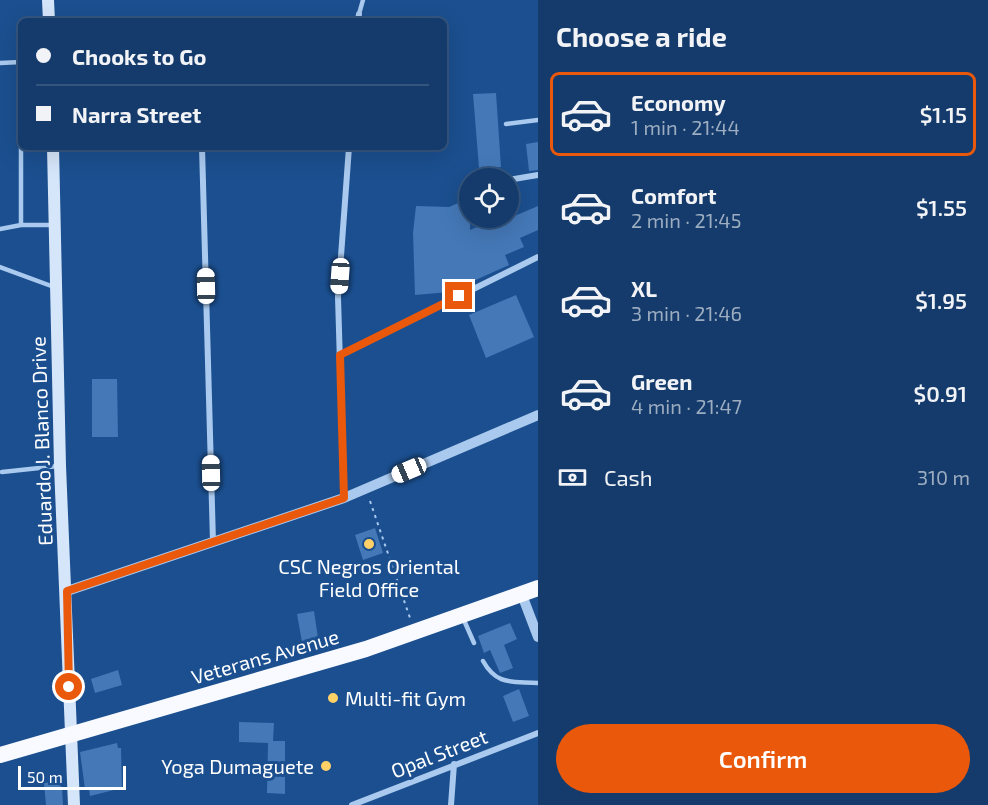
<!DOCTYPE html>
<meta charset="utf-8">
<style>
:root{--surface:#143b6b;--page:#214673;--text:#f1f3f6;--muted:#9dadc1;--line:#33557e;--accent:#ea580c}
body{margin:0;font-family:"Exo 2",sans-serif;background:var(--page);color:var(--text);height:100vh;display:flex;flex-direction:column;font-size:22px;white-space:nowrap}
*{box-sizing:border-box;margin:0}
p{font-size:20px;color:var(--muted)}
.icon{flex:none;width:33px;height:33px;fill:none;stroke:currentColor;stroke-width:2;stroke-linecap:round;stroke-linejoin:round}
.map{position:relative;flex:1;overflow:hidden}
.side{display:flex;flex-direction:column;background:var(--surface);width:450px}
.side>*{flex:none}
.hud{position:absolute;left:18px;top:18px;width:429px;height:132px;border-radius:9px;box-shadow:0 6px 24px #0002,0 0 0 2px var(--line);display:grid;align-content:center;height:132px;padding:0 18px;background:var(--surface)}
.controls{position:absolute;left:459px;top:168px;display:grid;gap:12px}
.controls a{display:grid;place-items:center;width:60px;height:60px;border-radius:50%;background:var(--surface);box-shadow:0 6px 24px #0002,0 0 0 2px var(--line);font-size:30px}
.scale{position:absolute;left:18px;bottom:15px;width:108px;box-sizing:border-box;padding-left:6px;border:3px solid #fff;border-top:0;font-size:16px;line-height:21px;white-space:nowrap;color:#fff;-webkit-text-stroke:4px #1b4f8f;paint-order:stroke}
.end{position:absolute;width:27px;height:27px;margin:-14px;border:8px solid #ea580c;background:#fff;box-shadow:0 0 0 3px #fff}
.from{border-radius:50%}
.car{position:absolute;width:18px;height:36px;margin:-18px -9px;border-radius:8px;box-shadow:0 0 4px 2px #0007;background:linear-gradient(#fff 24%,#345 0 40%,#fff 0 76%,#345 0 86%,#fff 0)}
.hud b{display:flex;align-items:center;gap:21px;height:57px;font-size:22px}
.hud b+b{border-top:2px solid var(--line)}
.hud i{width:15px;height:15px;background:var(--text)}
ul{padding:0;list-style:none}
li{display:flex;align-items:center;gap:18px;height:84px;margin:0 12px 9px;padding:0 6px;border:3px solid transparent;border-radius:9px}
li div{flex:1}
li b{display:block;font-size:22px}
li em{font-style:normal;font-weight:600}
li.current{border-color:var(--accent)}
li>.icon{width:54px;height:54px;stroke-width:1.5}
h2{padding:0 18px;font-size:27px;line-height:72px}
.pay{display:flex;align-items:center;gap:15px;height:66px;padding:0 18px;font-size:22px}
.pay p{margin-inline-start:auto}
.primary-button{display:flex;gap:12px;margin-top:auto;padding:12px 18px}
.primary-button a{flex:1;height:69px;border-radius:36px;background:var(--accent);color:#fff;font-size:24px;font-weight:600;line-height:69px;text-align:center}
main{display:flex;flex:1;min-height:0}
.map>svg:first-child{display:block}
.building{fill:#4478b7}
.lines{fill:none;stroke-linecap:round;stroke-linejoin:round}
.path{stroke:#a9c9ee;stroke-width:2;stroke-dasharray:3 4.5;stroke-linecap:butt}
.service{stroke:#a9c9ee;stroke-width:4.5}
.minor{stroke:#a9c9ee;stroke-width:6}
.tertiary{stroke:#a9c9ee;stroke-width:10}
.secondary{stroke:#d6e6fa;stroke-width:12}
.trunk{stroke:#f8faff;stroke-width:16}
.route{stroke:#ea580c;stroke-width:8}
.poi-dot{fill:#ffd166;stroke:#1b4f8f;stroke-width:2}
.labels{text-anchor:middle;dominant-baseline:central;stroke-width:6;stroke-linejoin:round;paint-order:stroke}
.street-label{font-size:20px;fill:#fff;stroke:#1b4f8f}
.poi-label{font-size:20px;fill:#fff;stroke:#1b4f8f}
</style>
<main>
<div class="map">
<svg width="538" height="805" viewBox="0 0 538 805">
<rect width="100%" height="100%" fill="#1b4f8f"/>
<path class="building" d="M 496,93 L 501,167 L 479,168 L 473,94 Z
M 538,142 L 538,170 L 529,171 L 526,144 Z
M 470,198 L 470,230 L 491,221 L 493,225 L 538,206 L 538,230 L 520,238 L 524,247 L 505,255 L 509,265 L 449,292 L 415,295 L 413,233 L 416,206 L 449,207 Z
M 516,295 L 534,337 L 486,358 L 469,315 Z
M 92,379 L 117,379 L 118,437 L 92,437 Z
M 375,528 L 383,553 L 363,560 L 355,535 Z
M 314,611 L 319,645 L 303,648 L 297,614 Z
M 510,623 L 517,639 L 504,645 L 513,668 L 500,673 L 490,650 L 484,653 L 478,636 Z
M 118,670 L 122,685 L 95,693 L 91,679 Z
M 519,689 L 529,716 L 513,722 L 503,696 Z
M 239,722 L 274,723 L 273,741 L 285,741 L 285,794 L 267,793 L 268,743 L 239,742 Z
M 117,743 L 118,748 L 121,748 L 122,788 L 90,796 L 89,789 L 85,789 L 80,752 Z
M 55,782 L 62,787 L 63,805 L 46,805 L 44,783 Z"/>
<g class="lines">
<path class="path" d="M 370,501 L 410,618"/>
<path class="service" d="M 359,14 L 363,0
M 0,63 L 21,62
M 506,124 L 538,120
M 21,225 L 54,225
M 0,229 L 21,225 L 21,116
M 0,267 L 54,287
M 2,472 L 58,466
M 463,618 L 474,643
M 483,661 C 497,686 512,681 538,683"/>
<path class="minor" d="M 358,21 L 359,14
M 202,147 L 213,542
M 508,180 L 538,175
M 340,355 L 538,257
M 344,498 L 338,297 L 349,147
M 352,805 L 538,733
M 451,805 L 454,764"/>
<path class="tertiary" d="M 67,591 L 344,498 L 538,415
M 522,595 L 538,637"/>
<path class="secondary" d="M 48,0 L 49,21
M 53,147 L 60,466 L 74,805"/>
<path class="trunk" d="M 0,755 L 366,649 L 538,588"/>
</g>
<g class="lines">
<path class="route" d="M 69,687 L 67,591 L 344,498 L 340,355 L 459,296"/>
</g>
<g class="poi-dot">
<circle cx="369" cy="544" r="6"/>
<circle cx="333" cy="698" r="6"/>
<circle cx="326" cy="766" r="6"/>
</g>
<g class="labels">
<g class="street-label">
<text transform="translate(41 441) rotate(-92)">Eduardo J. Blanco Drive</text>
<text transform="translate(265 656) rotate(-16)">Veterans Avenue</text>
<text transform="translate(439 753) rotate(-21)">Opal Street</text>
</g>
<g class="poi-label">
<text x="369" y="566">CSC Negros Oriental<tspan x="369" dy="23">Field Office</tspan></text>
<text x="345" y="698" text-anchor="start">Multi-fit Gym</text>
<text x="314" y="766" text-anchor="end">Yoga Dumaguete</text>
</g>
</g>
</svg>
<div class="controls">
<a><svg class="icon" aria-label="locate" viewBox="0 0 24 24"><circle cx="12" cy="12" r="6"/><path d="M12 2v4M12 18v4M2 12h4M18 12h4"/></svg></a>
</div>
<div class="scale">50 m</div>
<i class="end from" style="left:69px;top:687px"></i>
<i class="end" style="left:459px;top:296px"></i>
<i class="car" style="left:340px;top:276px;rotate:184deg"></i>
<i class="car" style="left:206px;top:286px;rotate:359deg"></i>
<i class="car" style="left:409px;top:470px;rotate:247deg"></i>
<i class="car" style="left:211px;top:473px;rotate:359deg"></i>
<div class="hud">
<b><i class="from"></i>Chooks to Go</b>
<b><i></i>Narra Street</b>
</div>
</div>
<section class="side">
<h2>Choose a ride</h2>
<ul>
<li class="current"><svg class="icon" aria-label="car" viewBox="0 0 24 24"><path d="M5 17H2v-5l4-1 3-4h7l3 4 3 1v5h-3M9 17h6M6 11h13"/><circle cx="7" cy="17" r="2"/><circle cx="17" cy="17" r="2"/></svg><div><b>Economy</b><p>1 min · 21:44</p></div><em>$1.15</em></li>
<li><svg class="icon" aria-label="car" viewBox="0 0 24 24"><path d="M5 17H2v-5l4-1 3-4h7l3 4 3 1v5h-3M9 17h6M6 11h13"/><circle cx="7" cy="17" r="2"/><circle cx="17" cy="17" r="2"/></svg><div><b>Comfort</b><p>2 min · 21:45</p></div><em>$1.55</em></li>
<li><svg class="icon" aria-label="car" viewBox="0 0 24 24"><path d="M5 17H2v-5l4-1 3-4h7l3 4 3 1v5h-3M9 17h6M6 11h13"/><circle cx="7" cy="17" r="2"/><circle cx="17" cy="17" r="2"/></svg><div><b>XL</b><p>3 min · 21:46</p></div><em>$1.95</em></li>
<li><svg class="icon" aria-label="car" viewBox="0 0 24 24"><path d="M5 17H2v-5l4-1 3-4h7l3 4 3 1v5h-3M9 17h6M6 11h13"/><circle cx="7" cy="17" r="2"/><circle cx="17" cy="17" r="2"/></svg><div><b>Green</b><p>4 min · 21:47</p></div><em>$0.91</em></li>
</ul>
<div class="pay"><svg class="icon" aria-label="cash" viewBox="0 0 24 24"><path d="M3 7h18v10H3z"/><circle cx="12" cy="12" r="2"/></svg>Cash<p>310 m</p></div>
<div class="primary-button"><a>Confirm</a></div>
</section>
</main>
